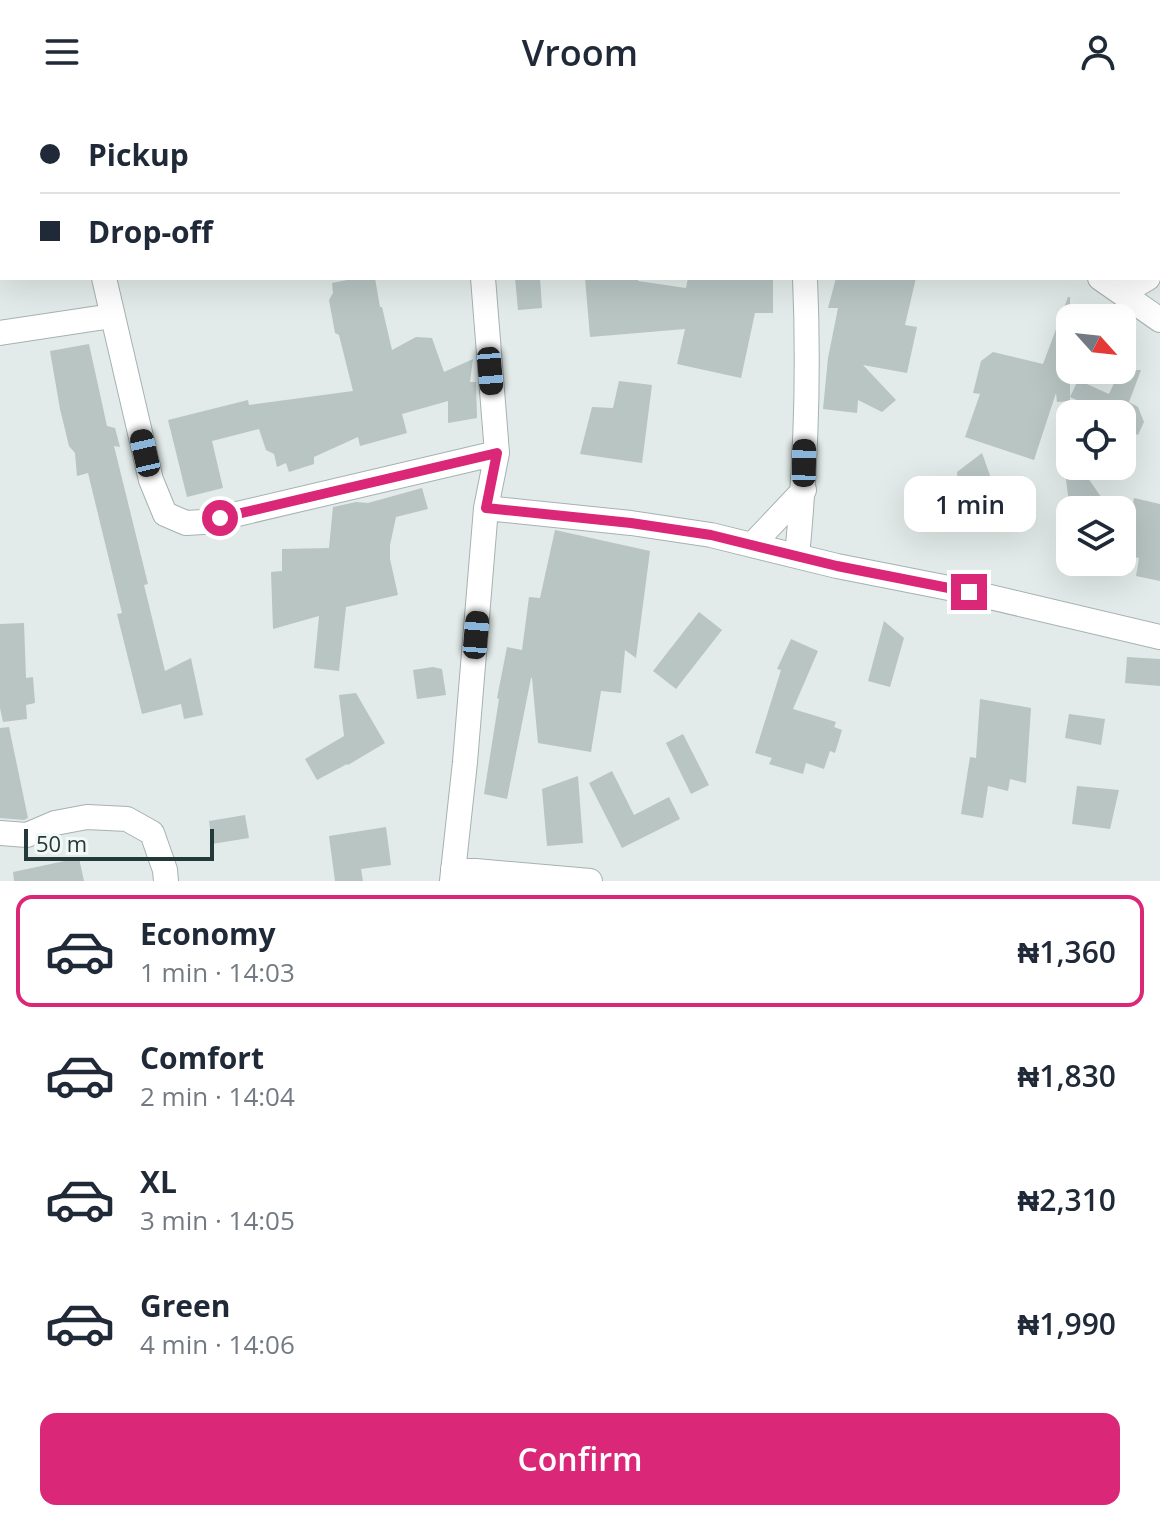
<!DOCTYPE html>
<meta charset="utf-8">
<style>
:root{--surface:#fff;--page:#f6f6f7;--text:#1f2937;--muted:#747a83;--line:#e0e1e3;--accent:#db2777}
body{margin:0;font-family:"Open Sans",sans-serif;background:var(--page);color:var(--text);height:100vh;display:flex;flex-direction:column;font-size:30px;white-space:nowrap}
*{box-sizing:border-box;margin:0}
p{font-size:26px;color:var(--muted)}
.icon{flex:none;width:44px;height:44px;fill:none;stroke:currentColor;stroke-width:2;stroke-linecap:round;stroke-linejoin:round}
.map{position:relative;height:777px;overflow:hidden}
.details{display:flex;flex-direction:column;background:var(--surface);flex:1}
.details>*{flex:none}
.guide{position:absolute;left:0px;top:0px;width:1160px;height:176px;box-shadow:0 8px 32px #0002;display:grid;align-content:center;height:176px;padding:0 40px;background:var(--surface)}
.needle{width:52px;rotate:117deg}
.buttons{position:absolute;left:1056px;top:200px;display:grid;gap:16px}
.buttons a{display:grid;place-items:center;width:80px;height:80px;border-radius:16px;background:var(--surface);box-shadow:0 8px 32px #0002;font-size:40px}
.scale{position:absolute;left:24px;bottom:20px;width:190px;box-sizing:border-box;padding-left:8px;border:4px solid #243a3a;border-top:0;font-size:22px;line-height:28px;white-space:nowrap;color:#243a3a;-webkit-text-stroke:6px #f2f8f6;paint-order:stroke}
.end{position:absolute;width:36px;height:36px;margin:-18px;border:10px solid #db2777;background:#fff;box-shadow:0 0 0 4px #fff}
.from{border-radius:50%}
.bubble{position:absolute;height:56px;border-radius:16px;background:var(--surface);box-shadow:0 8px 32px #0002;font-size:26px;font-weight:600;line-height:56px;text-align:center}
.car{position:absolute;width:24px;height:48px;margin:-24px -12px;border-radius:10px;box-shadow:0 0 6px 2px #0007;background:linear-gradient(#222 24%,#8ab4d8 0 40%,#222 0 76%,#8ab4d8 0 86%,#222 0)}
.guide b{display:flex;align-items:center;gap:28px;height:76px;font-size:30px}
.guide b+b{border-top:2px solid var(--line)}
.guide i{width:20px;height:20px;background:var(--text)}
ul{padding:14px 0 0;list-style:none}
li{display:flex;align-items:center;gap:24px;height:112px;margin:0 16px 12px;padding:0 24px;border:4px solid transparent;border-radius:16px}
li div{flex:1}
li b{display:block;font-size:30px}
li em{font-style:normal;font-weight:600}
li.active{border-color:var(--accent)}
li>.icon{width:72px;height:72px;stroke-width:1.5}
.cta{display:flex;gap:16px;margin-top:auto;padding:16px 40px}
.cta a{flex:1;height:92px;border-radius:16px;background:var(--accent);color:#fff;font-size:32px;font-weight:600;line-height:92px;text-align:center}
header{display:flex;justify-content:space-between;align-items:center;height:104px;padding:0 40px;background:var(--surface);font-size:36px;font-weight:600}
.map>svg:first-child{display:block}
.building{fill:#b8c5c3}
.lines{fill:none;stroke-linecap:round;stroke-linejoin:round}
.minor-casing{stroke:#a5b2b1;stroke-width:26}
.minor{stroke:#fff;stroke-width:24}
.route{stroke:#db2777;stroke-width:10}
</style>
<header><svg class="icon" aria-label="menu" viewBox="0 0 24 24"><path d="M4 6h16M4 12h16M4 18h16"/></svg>Vroom<svg class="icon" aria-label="person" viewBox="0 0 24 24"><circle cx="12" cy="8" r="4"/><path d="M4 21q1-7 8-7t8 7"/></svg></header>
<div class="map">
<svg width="1160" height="777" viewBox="0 0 1160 777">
<rect width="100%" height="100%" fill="#e2ebe9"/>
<path class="building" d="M 357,174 L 375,174 L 380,203 L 382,203 L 392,246 L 416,233 L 432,234 L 444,268 L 473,255 L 470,278 L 476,278 L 477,314 L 448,319 L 448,297 L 402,310 L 407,329 L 360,342 L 358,333 L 314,353 L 314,360 L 289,368 L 286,359 L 277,363 L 274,350 L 266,346 L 259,325 L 212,337 L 223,384 L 187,393 L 168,316 L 248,296 L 249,301 L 353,287 L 339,231 L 335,229 L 329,196 L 333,189 L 332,179 Z
M 515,174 L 540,174 L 542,204 L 518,206 Z
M 585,174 L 638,174 L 638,177 L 686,184 L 688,174 L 773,174 L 773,209 L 755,209 L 741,274 L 677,260 L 685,225 L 590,233 Z
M 836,174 L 916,174 L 905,221 L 917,223 L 907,269 L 863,261 L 896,296 L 882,308 L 858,296 L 857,309 L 823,305 L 828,254 L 838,204 L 828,204 Z
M 1068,193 L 1070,193 L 1070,297 L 1057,298 L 1056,289 L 1034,356 L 965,333 L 980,290 L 973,289 L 981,257 L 993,248 L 1043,260 Z
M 89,240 L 107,322 L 115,324 L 120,343 L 114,342 L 148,480 L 144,481 L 165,567 L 191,554 L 203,611 L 184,615 L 181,600 L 142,610 L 117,510 L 122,509 L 88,369 L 77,372 L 75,349 L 69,342 L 60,305 L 50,247 Z
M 1120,266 L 1141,266 L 1129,298 L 1138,303 L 1144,318 L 1138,331 L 1122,324 L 1122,310 L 1108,310 L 1070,293 L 1078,276 L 1109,290 Z
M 619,277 L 652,281 L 642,359 L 580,350 L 592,303 L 613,304 Z
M 982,349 L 992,377 L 981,381 L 985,392 L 959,394 L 957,368 Z
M 1065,368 L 1088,374 L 1110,406 L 1070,406 Z
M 422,384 L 428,405 L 396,413 L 390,441 L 390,455 L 398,491 L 346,503 L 339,567 L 314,564 L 319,512 L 273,525 L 271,468 L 282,467 L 282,445 L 329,444 L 333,403 L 356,398 L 368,399 Z
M 1134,394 L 1160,400 L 1160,477 L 1136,472 L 1139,454 L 1123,451 Z
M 555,426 L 650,447 L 636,554 L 625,546 L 621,589 L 601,587 L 591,648 L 538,639 L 532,574 L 531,574 L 507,695 L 484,690 L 499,595 L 497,594 L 507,543 L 522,546 L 529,493 L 540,494 Z
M 699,508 L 722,526 L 676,585 L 653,567 Z
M 884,517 L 904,534 L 890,583 L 868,577 Z
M 24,519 L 26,574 L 33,573 L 35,599 L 26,601 L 27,615 L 3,618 L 0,604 L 0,520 Z
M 791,535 L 818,547 L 793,605 L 836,618 L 834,623 L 842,626 L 835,649 L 830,647 L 824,665 L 806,659 L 803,670 L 769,660 L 772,654 L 755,649 L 781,566 L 777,565 Z
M 1127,553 L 1160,555 L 1160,582 L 1125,579 Z
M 433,563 L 442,565 L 446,591 L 417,595 L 413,566 Z
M 356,589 L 385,639 L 348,661 L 347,660 L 317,676 L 305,655 L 344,632 L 339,591 Z
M 980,595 L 1031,604 L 1026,679 L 1010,675 L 1008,687 L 988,682 L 983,714 L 961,710 L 970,653 L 976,654 Z
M 1069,610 L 1105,615 L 1101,641 L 1065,634 Z
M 9,623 L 28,714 L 24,716 L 0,714 L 0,624 Z
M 683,630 L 709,681 L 691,690 L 666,639 Z
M 612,667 L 634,711 L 669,693 L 680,715 L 622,744 L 589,679 Z
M 578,672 L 583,739 L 547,742 L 542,685 Z
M 1077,682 L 1119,686 L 1110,725 L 1072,720 Z
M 245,711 L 249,734 L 212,740 L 209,717 Z
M 386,723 L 391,761 L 361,765 L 363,777 L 335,777 L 329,732 Z
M 79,754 L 84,777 L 14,777 L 13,768 Z"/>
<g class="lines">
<g class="minor-casing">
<path id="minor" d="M 66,0 L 66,2
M 474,0 L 474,2
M 845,0 L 847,2
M 805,2 L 810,0
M 916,2 L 917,0
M 1158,11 L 1160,6
M 1158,111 L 1160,128
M 104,174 L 151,376 L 165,410 L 186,419 L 203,418 L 497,349
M 1100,174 L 1160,216
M 1122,189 L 1148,174
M 0,229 L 112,212
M 486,404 L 631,419 L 711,431 L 837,462 L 969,488 L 1160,533
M 752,441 L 804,386
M 797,452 C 806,360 809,266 805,174
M 0,729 L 27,731 L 55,719 L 87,713 L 127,715 L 152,729 L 165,766 L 166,777
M 453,765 L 590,777
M 452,777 L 465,658 L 486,404 L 497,349 L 483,174"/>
</g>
<use href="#minor" class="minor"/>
</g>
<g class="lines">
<path class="route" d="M 220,414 L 497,349 L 486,404 L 631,419 L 711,431 L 837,462 L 969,488"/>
</g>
</svg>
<div class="buttons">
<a><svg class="needle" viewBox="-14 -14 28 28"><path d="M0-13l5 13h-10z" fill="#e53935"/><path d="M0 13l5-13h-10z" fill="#747a83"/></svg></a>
<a><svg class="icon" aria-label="locate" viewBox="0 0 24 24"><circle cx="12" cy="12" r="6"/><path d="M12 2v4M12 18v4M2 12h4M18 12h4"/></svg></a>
<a><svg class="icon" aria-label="layers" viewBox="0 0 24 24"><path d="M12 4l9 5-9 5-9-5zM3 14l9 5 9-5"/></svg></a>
</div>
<div class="scale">50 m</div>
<i class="end from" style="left:220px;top:414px"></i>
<i class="end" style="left:969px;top:488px"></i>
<div class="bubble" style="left:904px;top:372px;width:132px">1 min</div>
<i class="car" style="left:490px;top:267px;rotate:175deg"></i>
<i class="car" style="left:145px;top:349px;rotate:347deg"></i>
<i class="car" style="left:804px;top:359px;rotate:1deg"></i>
<i class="car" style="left:476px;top:531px;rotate:5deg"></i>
<div class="guide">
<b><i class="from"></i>Pickup</b>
<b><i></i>Drop-off</b>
</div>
</div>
<section class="details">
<ul>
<li class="active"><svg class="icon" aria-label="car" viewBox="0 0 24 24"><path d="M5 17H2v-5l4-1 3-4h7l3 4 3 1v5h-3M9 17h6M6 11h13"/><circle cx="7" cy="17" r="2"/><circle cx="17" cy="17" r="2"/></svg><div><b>Economy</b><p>1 min · 14:03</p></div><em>₦1,360</em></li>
<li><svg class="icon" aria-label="car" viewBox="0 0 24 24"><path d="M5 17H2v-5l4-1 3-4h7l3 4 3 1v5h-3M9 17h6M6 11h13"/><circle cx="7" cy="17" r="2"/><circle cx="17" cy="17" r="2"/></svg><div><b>Comfort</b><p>2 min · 14:04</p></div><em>₦1,830</em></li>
<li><svg class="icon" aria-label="car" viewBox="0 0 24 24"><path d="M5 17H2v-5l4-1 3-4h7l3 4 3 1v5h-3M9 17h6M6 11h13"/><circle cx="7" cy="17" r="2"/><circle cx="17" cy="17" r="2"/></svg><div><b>XL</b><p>3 min · 14:05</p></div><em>₦2,310</em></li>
<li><svg class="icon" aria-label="car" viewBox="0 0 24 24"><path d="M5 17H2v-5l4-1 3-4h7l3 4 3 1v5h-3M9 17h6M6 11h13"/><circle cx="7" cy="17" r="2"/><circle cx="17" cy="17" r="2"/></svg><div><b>Green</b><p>4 min · 14:06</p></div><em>₦1,990</em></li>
</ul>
<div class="cta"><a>Confirm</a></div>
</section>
